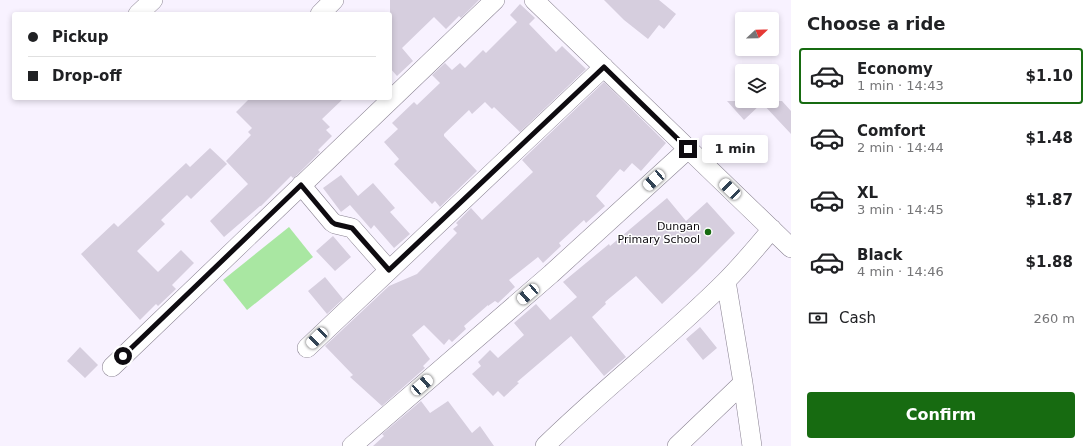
<!DOCTYPE html>
<meta charset="utf-8">
<style>
:root{--surface:#fff;--page:#f2f2f2;--text:#202124;--muted:#757577;--line:#e0e0e0;--accent:#176b11}
body{margin:0;font-family:"DejaVu Sans",sans-serif;background:var(--page);color:var(--text);height:100vh;display:flex;flex-direction:column;font-size:15px;white-space:nowrap}
*{box-sizing:border-box;margin:0}
p{font-size:13px;color:var(--muted)}
.icon{flex:none;width:22px;height:22px;fill:none;stroke:currentColor;stroke-width:2;stroke-linecap:round;stroke-linejoin:round}
.map{position:relative;flex:1;overflow:hidden}
.sheet{display:flex;flex-direction:column;background:var(--surface);width:300px}
.sheet>*{flex:none}
.hud{position:absolute;left:12px;top:12px;width:380px;height:88px;border-radius:4px;box-shadow:0 2px 6px #0003;display:grid;align-content:center;height:88px;padding:0 16px;background:var(--surface)}
.needle{width:26px;rotate:68deg}
.tools{position:absolute;left:735px;top:12px;display:grid;gap:8px}
.tools a{display:grid;place-items:center;width:44px;height:44px;border-radius:4px;background:var(--surface);box-shadow:0 2px 6px #0003;font-size:20px}
.end{position:absolute;width:18px;height:18px;margin:-9px;border:5px solid #0e0b10;background:#fff;box-shadow:0 0 0 2px #fff}
.from{border-radius:50%}
.bubble{position:absolute;height:28px;border-radius:4px;background:var(--surface);box-shadow:0 2px 6px #0003;font-size:13px;font-weight:600;line-height:28px;text-align:center}
.car{position:absolute;width:12px;height:24px;margin:-12px -6px;border-radius:5px;box-shadow:0 0 3px 1px #0007;background:linear-gradient(#fff 24%,#345 0 40%,#fff 0 76%,#345 0 86%,#fff 0)}
.hud b{display:flex;align-items:center;gap:14px;height:38px;font-size:15px}
.hud b+b{border-top:1px solid var(--line)}
.hud i{width:10px;height:10px;background:var(--text)}
ul{padding:0;list-style:none}
li{display:flex;align-items:center;gap:12px;height:56px;margin:0 8px 6px;padding:0 8px;border:2px solid transparent;border-radius:4px}
li div{flex:1}
li b{display:block;font-size:15px}
li em{font-style:normal;font-weight:600}
li.current{border-color:var(--accent)}
li>.icon{width:36px;height:36px;stroke-width:1.5}
h2{padding:0 16px;font-size:18px;line-height:48px}
.pay{display:flex;align-items:center;gap:10px;height:44px;padding:0 16px;font-size:15px}
.pay p{margin-inline-start:auto}
.action{display:flex;gap:8px;margin-top:auto;padding:8px 16px}
.action a{flex:1;height:46px;border-radius:4px;background:var(--accent);color:#fff;font-size:16px;font-weight:600;line-height:46px;text-align:center}
main{display:flex;flex:1;min-height:0}
.map>svg:first-child{display:block}
.green{fill:#a9e7a2}
.building{fill:#d6cede}
.lines{fill:none;stroke-linecap:round;stroke-linejoin:round}
.minor-casing{stroke:#8a8392;stroke-width:20}
.minor{stroke:#fff;stroke-width:19}
.route{stroke:#0e0b10;stroke-width:5}
.poi-dot{fill:#176b11;stroke:#fff;stroke-width:1.5}
.labels{text-anchor:middle;dominant-baseline:central;stroke-width:3;stroke-linejoin:round;paint-order:stroke}
.poi-label{font-size:11px;fill:#0e0b10;stroke:#fff;text-anchor:end}
</style>
<main>
<div class="map">
<svg width="791" height="446" viewBox="0 0 791 446">
<rect width="100%" height="100%" fill="#f8f2ff"/>
<path class="green" d="M 289,227 L 313,257 L 247,310 L 223,280 Z"/>
<path class="building" d="M 390,0 L 479,0 L 461,18 L 459,16 L 446,29 L 434,17 L 402,48 L 413,61 L 397,76 L 390,68 Z
M 604,0 L 659,0 L 676,14 L 664,29 L 659,25 L 648,39 L 624,20 Z
M 520,4 L 535,18 L 529,24 L 556,52 L 562,46 L 586,69 L 520,132 L 494,107 L 492,109 L 485,102 L 472,114 L 469,110 L 444,134 L 444,136 L 477,171 L 440,207 L 435,201 L 432,204 L 394,164 L 399,159 L 384,142 L 398,129 L 392,123 L 414,102 L 417,105 L 440,83 L 432,75 L 445,63 L 452,70 L 460,63 L 465,68 L 483,50 L 486,53 L 517,22 L 510,15 Z
M 604,82 L 666,143 L 641,171 L 632,163 L 624,172 L 620,169 L 596,196 L 605,206 L 586,223 L 584,220 L 559,243 L 561,246 L 543,263 L 538,257 L 509,280 L 515,287 L 498,303 L 495,301 L 488,306 L 488,305 L 464,326 L 466,329 L 452,342 L 449,339 L 444,345 L 424,325 L 412,335 L 430,359 L 423,366 L 425,368 L 382,406 L 350,377 L 353,375 L 325,346 L 389,286 L 417,274 L 457,233 L 453,229 L 458,225 L 456,223 L 471,208 L 482,220 L 533,172 L 522,160 Z
M 250,98 L 344,98 L 322,119 L 330,127 L 326,130 L 332,136 L 318,150 L 320,152 L 296,176 L 293,178 L 291,176 L 261,206 L 260,206 L 224,237 L 210,221 L 248,184 L 226,161 L 251,135 L 248,132 L 252,128 L 236,112 Z
M 727,101 L 782,101 L 791,111 L 791,134 L 762,103 L 744,120 Z
M 210,148 L 227,164 L 191,199 L 187,195 L 161,220 L 165,224 L 137,251 L 158,272 L 181,250 L 194,263 L 172,285 L 176,289 L 158,306 L 156,304 L 140,320 L 81,254 L 114,223 L 118,227 L 186,163 L 190,167 Z
M 341,175 L 358,196 L 373,183 L 395,208 L 390,212 L 410,234 L 394,248 L 374,225 L 371,229 L 350,205 L 341,212 L 323,188 Z
M 667,198 L 686,221 L 707,202 L 735,233 L 697,271 L 662,304 L 636,276 L 605,302 L 606,304 L 592,317 L 626,357 L 604,376 L 571,336 L 517,382 L 519,383 L 504,397 L 498,391 L 493,396 L 472,374 L 481,366 L 478,362 L 490,350 L 498,358 L 524,335 L 514,323 L 536,304 L 550,320 L 577,297 L 563,282 L 609,244 L 610,246 Z
M 333,236 L 351,257 L 335,271 L 316,251 Z
M 325,277 L 343,299 L 327,314 L 308,291 Z
M 700,327 L 717,348 L 703,360 L 686,339 Z
M 80,347 L 98,365 L 85,378 L 67,361 Z
M 421,401 L 430,413 L 448,401 L 472,433 L 480,426 L 494,446 L 373,446 L 384,436 L 382,434 Z"/>
<g class="lines">
<g class="minor-casing">
<path id="minor" d="M 534,0 L 791,248
M 138,14 L 153,0
M 320,14 L 334,0
M 301,185 L 332,222 L 335,224 L 352,228 L 389,270
M 726,281 L 743,383 L 752,446
M 307,348 L 604,67
M 112,367 L 495,0
M 352,446 L 551,274 L 688,149
M 545,446 C 603,389 668,339 725,282 C 742,265 757,247 772,229
M 677,446 L 743,383"/>
</g>
<use href="#minor" class="minor"/>
</g>
<g class="lines">
<path class="route" d="M 123,356 L 301,185 L 332,222 L 335,224 L 352,228 L 389,270 L 604,67 L 688,149"/>
</g>
<circle class="poi-dot" cx="708" cy="232" r="4"/>
<g class="labels">
<g class="poi-label">
<text x="700" y="226">Dungan<tspan x="700" dy="13">Primary School</tspan></text>
</g>
</g>
</svg>
<div class="tools">
<a><svg class="needle" viewBox="-14 -14 28 28"><path d="M0-13l5 13h-10z" fill="#e53935"/><path d="M0 13l5-13h-10z" fill="#757577"/></svg></a>
<a><svg class="icon" aria-label="layers" viewBox="0 0 24 24"><path d="M12 4l9 5-9 5-9-5zM3 14l9 5 9-5"/></svg></a>
</div>
<i class="end from" style="left:123px;top:356px"></i>
<i class="end" style="left:688px;top:149px"></i>
<div class="bubble" style="left:702px;top:135px;width:66px">1 min</div>
<i class="car" style="left:654px;top:180px;rotate:228deg"></i>
<i class="car" style="left:730px;top:189px;rotate:314deg"></i>
<i class="car" style="left:528px;top:294px;rotate:229deg"></i>
<i class="car" style="left:317px;top:338px;rotate:226deg"></i>
<i class="car" style="left:422px;top:385px;rotate:49deg"></i>
<div class="hud">
<b><i class="from"></i>Pickup</b>
<b><i></i>Drop-off</b>
</div>
</div>
<section class="sheet">
<h2>Choose a ride</h2>
<ul>
<li class="current"><svg class="icon" aria-label="car" viewBox="0 0 24 24"><path d="M5 17H2v-5l4-1 3-4h7l3 4 3 1v5h-3M9 17h6M6 11h13"/><circle cx="7" cy="17" r="2"/><circle cx="17" cy="17" r="2"/></svg><div><b>Economy</b><p>1 min · 14:43</p></div><em>$1.10</em></li>
<li><svg class="icon" aria-label="car" viewBox="0 0 24 24"><path d="M5 17H2v-5l4-1 3-4h7l3 4 3 1v5h-3M9 17h6M6 11h13"/><circle cx="7" cy="17" r="2"/><circle cx="17" cy="17" r="2"/></svg><div><b>Comfort</b><p>2 min · 14:44</p></div><em>$1.48</em></li>
<li><svg class="icon" aria-label="car" viewBox="0 0 24 24"><path d="M5 17H2v-5l4-1 3-4h7l3 4 3 1v5h-3M9 17h6M6 11h13"/><circle cx="7" cy="17" r="2"/><circle cx="17" cy="17" r="2"/></svg><div><b>XL</b><p>3 min · 14:45</p></div><em>$1.87</em></li>
<li><svg class="icon" aria-label="car" viewBox="0 0 24 24"><path d="M5 17H2v-5l4-1 3-4h7l3 4 3 1v5h-3M9 17h6M6 11h13"/><circle cx="7" cy="17" r="2"/><circle cx="17" cy="17" r="2"/></svg><div><b>Black</b><p>4 min · 14:46</p></div><em>$1.88</em></li>
</ul>
<div class="pay"><svg class="icon" aria-label="cash" viewBox="0 0 24 24"><path d="M3 7h18v10H3z"/><circle cx="12" cy="12" r="2"/></svg>Cash<p>260 m</p></div>
<div class="action"><a>Confirm</a></div>
</section>
</main>
